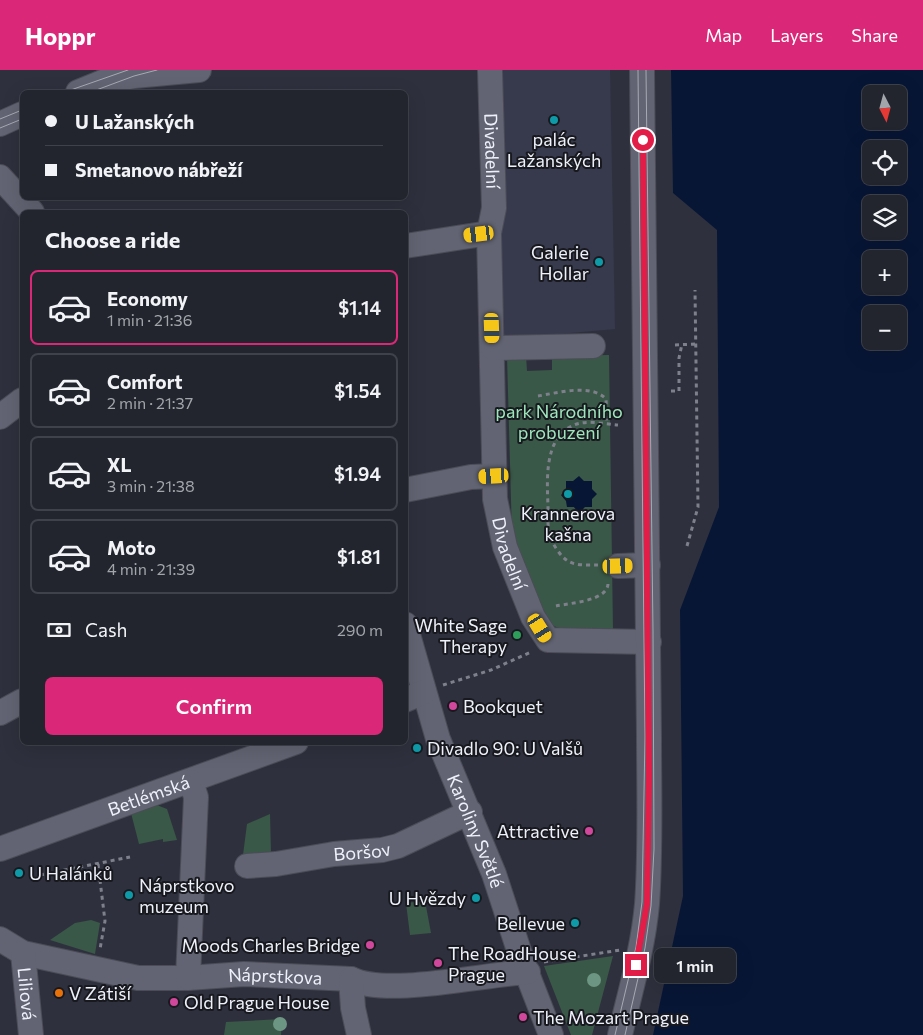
<!DOCTYPE html>
<meta charset="utf-8">
<style>
:root{--surface:#22252e;--page:#2e313a;--text:#f1f3f6;--muted:#a2a5aa;--line:#3f424a;--accent:#db2777}
body{margin:0;font-family:Commissioner,sans-serif;background:var(--page);color:var(--text);height:100vh;display:flex;flex-direction:column;font-size:19px;white-space:nowrap}
*{box-sizing:border-box;margin:0}
p{font-size:16px;color:var(--muted)}
.icon{flex:none;width:28px;height:28px;fill:none;stroke:currentColor;stroke-width:2;stroke-linecap:round;stroke-linejoin:round}
.map{position:relative;flex:1;overflow:hidden}
.panel{position:absolute;left:20px;top:140px;width:388px;height:535px;display:flex;flex-direction:column;background:var(--surface);border-radius:8px;box-shadow:0 5px 20px #0002,0 0 0 1px var(--line)}
.panel>*{flex:none}
.guide{position:absolute;left:20px;top:20px;width:388px;height:110px;border-radius:8px;box-shadow:0 5px 20px #0002,0 0 0 1px var(--line);display:grid;align-content:center;height:110px;padding:0 25px;background:var(--surface)}
.needle{width:32px;rotate:174deg}
.buttons{position:absolute;left:862px;top:15px;display:grid;gap:10px}
.buttons a{display:grid;place-items:center;width:45px;height:45px;border-radius:8px;background:var(--surface);box-shadow:0 5px 20px #0002,0 0 0 1px var(--line);font-size:25px}
.end{position:absolute;width:22px;height:22px;margin:-11px;border:6px solid #e11d48;background:#fff;box-shadow:0 0 0 2px #fff}
.from{border-radius:50%}
.bubble{position:absolute;height:35px;border-radius:8px;background:var(--surface);box-shadow:0 5px 20px #0002,0 0 0 1px var(--line);font-size:16px;font-weight:600;line-height:35px;text-align:center}
.car{position:absolute;width:15px;height:30px;margin:-15px -8px;border-radius:6px;box-shadow:0 0 4px 1px #0007;background:linear-gradient(#f5c518 24%,#345 0 40%,#f5c518 0 76%,#345 0 86%,#f5c518 0)}
.guide b{display:flex;align-items:center;gap:18px;height:48px;font-size:19px}
.guide b+b{border-top:1px solid var(--line)}
.guide i{width:12px;height:12px;background:var(--text)}
ul{padding:0;list-style:none}
li{display:flex;align-items:center;gap:15px;height:75px;margin:0 10px 8px;padding:0 15px;border:2px solid var(--line);border-radius:8px}
li div{flex:1}
li b{display:block;font-size:19px}
li em{font-style:normal;font-weight:600}
li.current{border-color:var(--accent)}
li>.icon{width:45px;height:45px;stroke-width:1.5}
h2{padding:0 25px;font-size:22px;line-height:60px}
.pay{display:flex;align-items:center;gap:12px;height:55px;padding:0 25px;font-size:19px}
.pay p{margin-inline-start:auto}
.primary-button{display:flex;gap:10px;margin-top:auto;padding:10px 25px}
.primary-button a{flex:1;height:58px;border-radius:8px;background:var(--accent);color:#fff;font-size:20px;font-weight:600;line-height:58px;text-align:center}
header{display:flex;align-items:center;gap:30px;box-sizing:border-box;height:70px;padding:0 25px;background:var(--accent);color:#fff}
header strong{font-size:24px}
nav{display:flex;gap:28px;margin-inline-start:auto;font-size:18px}
.map>svg:first-child{display:block}
.built{fill:#373a4d}
.green{fill:#3a5847;fill-rule:evenodd}
.water{fill:#081636;fill-rule:evenodd}
.lines{fill:none;stroke-linecap:round;stroke-linejoin:round}
.minor-casing{stroke:#4b4c57;stroke-width:26}
.path{stroke:#7e818c;stroke-width:3;stroke-dasharray:4 4;stroke-linecap:butt}
.minor{stroke:#626473;stroke-width:24}
.tram{stroke:#a7aab4;stroke-width:1}
.tree{fill:#6c9583}
.route{stroke:#e11d48;stroke-width:6}
.culture-dot{fill:#0f9aa8;stroke:#18191f;stroke-width:2}
.leisure-dot{fill:#2e9e5b;stroke:#18191f;stroke-width:2}
.hotel-dot{fill:#d1479c;stroke:#18191f;stroke-width:2}
.food-dot{fill:#e8710a;stroke:#18191f;stroke-width:2}
.labels{text-anchor:middle;dominant-baseline:central;stroke-width:4;stroke-linejoin:round;paint-order:stroke}
.poi-label{font-size:18px;fill:#eff1fa;stroke:#18191f;text-anchor:start}
.street-label{font-size:18px;fill:#eff1fa;stroke:#18191f}
.park-label{font-size:18px;fill:#9ee7bc;stroke:#18191f}
</style>
<header>
<strong>Hoppr</strong>
<nav><a>Map</a><a>Layers</a><a>Share</a></nav>
</header>
<div class="map">
<svg width="923" height="965" viewBox="0 0 923 965">
<rect width="100%" height="100%" fill="#2e313d"/>
<path class="built" d="M 491,0 L 610,0 L 615,259 L 502,269 Z"/>
<path class="green" d="M 609,285 L 613,561 C 596,560 558,564 546,551 L 512,465 L 507,286 L 526,286 L 527,301 L 552,300 L 552,286 ZM 592,419 L 579,443 L 574,437 L 567,437 L 566,420 Z
M 154,734 L 167,739 L 177,770 L 163,772 L 163,769 L 139,774 L 131,743 Z
M 270,744 L 271,784 L 243,785 L 247,754 Z
M 425,831 L 431,863 L 410,865 L 406,833 Z
M 91,850 L 100,853 L 95,884 L 50,870 L 75,853 Z
M 613,886 L 592,965 L 571,965 L 544,896 Z
M 282,949 L 281,965 L 224,965 L 226,952 Z"/>
<path class="water" d="M 671,0 L 923,0 L 923,965 L 653,965 L 683,826 L 680,540 L 719,437 L 717,160 L 673,123 ZM 871,24 L 899,24 L 899,51 L 871,51 ZM 871,79 L 899,79 L 899,106 L 871,106 ZM 871,134 L 899,134 L 899,161 L 871,161 ZM 871,189 L 899,189 L 899,216 L 871,216 ZM 871,244 L 899,244 L 899,271 L 871,271 Z
M 579,406 L 584,411 L 592,411 L 592,419 L 597,424 L 592,429 L 592,437 L 585,437 L 579,443 L 574,437 L 567,437 L 566,431 L 561,425 L 566,420 L 566,411 L 573,411 Z"/>
<g class="lines">
<g class="minor-casing">
<g id="minor">
<path id="s1" d="M 490,0 L 494,138 L 489,163 L 495,429 L 505,477 L 533,547 L 548,570 L 649,572"/>
<path d="M 101,13 L 134,6 L 199,0"/>
<path d="M 78,22 L 115,7"/>
<path d="M 0,54 L 22,44"/>
<path d="M 0,107 L 32,142"/>
<path d="M 405,176 L 489,163"/>
<path d="M 493,278 L 593,276"/>
<path d="M 0,347 L 22,330"/>
<path d="M 405,420 L 471,407 L 494,406"/>
<path d="M 618,496 L 648,495"/>
<path id="s2" d="M 405,554 L 438,669 L 494,804 L 523,893 L 551,965"/>
<path d="M 405,630 L 424,622"/>
<path d="M 0,643 L 22,631"/>
<path id="s3" d="M 0,779 L 296,672"/>
<path id="s4" d="M 247,796 L 276,794 L 334,784 L 382,780 L 398,776 L 470,742"/>
<path id="s5" d="M 0,869 L 23,883 L 138,908 L 188,908 L 244,904 L 351,909 C 387,927 485,904 528,902"/>
<path id="s6" d="M 23,883 L 31,965"/>
<path d="M 188,908 L 196,727 L 191,712"/>
<path d="M 351,909 L 353,938 L 359,965"/>
<path d="M 620,965 C 630,922 643,879 647,834 C 651,779 649,722 649,667 L 642,0"/>
</g>
</g>
<path class="path" d="M 675,275 L 696,274
M 671,321 L 679,321 L 679,288 L 682,274
M 538,326 C 557,323 591,313 606,329 L 607,354
M 687,476 L 698,437 L 695,220
M 598,495 C 588,495 576,496 568,491 C 561,487 555,477 551,470 C 547,459 548,447 548,436 C 547,410 544,369 572,356 C 585,349 603,354 618,355
M 556,536 C 570,533 607,531 608,514
M 443,615 L 491,600 L 531,582
M 98,794 L 105,851 L 100,879
M 40,805 L 130,787
M 544,892 L 620,880"/>
<use href="#minor" class="minor"/>
<path class="tram" d="M 65,22 L 128,0
M 91,22 L 134,6 L 157,0
M 0,49 L 22,40
M 0,58 L 22,49
M 615,965 L 636,877 L 642,832 L 645,667 L 638,0
M 625,965 L 645,878 L 651,836 L 654,779 L 653,561 L 646,0"/>
</g>
<g class="tree">
<circle cx="594" cy="910" r="7"/>
<circle cx="280" cy="954" r="7"/>
</g>
<g class="lines">
<path class="route" d="M 636,895 L 647,834 L 649,704 L 643,70"/>
</g>
<g class="culture-dot">
<circle cx="554" cy="50" r="5"/>
<circle cx="599" cy="192" r="5"/>
<circle cx="568" cy="424" r="5"/>
<circle cx="417" cy="678" r="5"/>
<circle cx="19" cy="803" r="5"/>
<circle cx="129" cy="825" r="5"/>
<circle cx="476" cy="828" r="5"/>
<circle cx="575" cy="853" r="5"/>
</g>
<circle class="leisure-dot" cx="517" cy="565" r="5"/>
<g class="hotel-dot">
<circle cx="453" cy="636" r="5"/>
<circle cx="589" cy="761" r="5"/>
<circle cx="370" cy="875" r="5"/>
<circle cx="438" cy="893" r="5"/>
<circle cx="174" cy="932" r="5"/>
<circle cx="523" cy="947" r="5"/>
</g>
<circle class="food-dot" cx="59" cy="923" r="5"/>
<g class="labels">
<g class="poi-label">
<text x="554" y="69" text-anchor="middle">palác<tspan x="554" dy="21">Lažanských</tspan></text>
<text x="589" y="182" text-anchor="end">Galerie<tspan x="589" dy="21">Hollar</tspan></text>
<text x="568" y="443" text-anchor="middle">Krannerova<tspan x="568" dy="21">kašna</tspan></text>
<text x="507" y="555" text-anchor="end">White Sage<tspan x="507" dy="21">Therapy</tspan></text>
<text x="463" y="636">Bookquet</text>
<text x="427" y="678">Divadlo 90: U Valšů</text>
<text x="579" y="761" text-anchor="end">Attractive</text>
<text x="29" y="803">U Halánků</text>
<text x="139" y="815">Náprstkovo<tspan x="139" dy="21">muzeum</tspan></text>
<text x="466" y="828" text-anchor="end">U Hvězdy</text>
<text x="565" y="853" text-anchor="end">Bellevue</text>
<text x="360" y="875" text-anchor="end">Moods Charles Bridge</text>
<text x="448" y="883">The RoadHouse<tspan x="448" dy="21">Prague</tspan></text>
<text x="69" y="923">V Zátiší</text>
<text x="184" y="932">Old Prague House</text>
<text x="533" y="947">The Mozart Prague</text>
</g>
<g class="street-label">
<text stroke="none"><textPath href="#s1" startOffset="81">Divadelní</textPath></text>
<text stroke="none"><textPath href="#s1" startOffset="486">Divadelní</textPath></text>
<text stroke="none"><textPath href="#s3" startOffset="158">Betlémská</textPath></text>
<text stroke="none"><textPath href="#s2" startOffset="219">Karoliny Světlé</textPath></text>
<text stroke="none"><textPath href="#s4" startOffset="116">Boršov</textPath></text>
<text stroke="none"><textPath href="#s5" startOffset="282">Náprstkova</textPath></text>
<text stroke="none"><textPath href="#s6" startOffset="41">Liliová</textPath></text>
</g>
<g class="park-label">
<text x="559" y="341">park Národního<tspan x="559" dy="21">probuzení</tspan></text>
</g>
</g>
</svg>
<div class="buttons">
<a><svg class="needle" viewBox="-14 -14 28 28"><path d="M0-13l5 13h-10z" fill="#e53935"/><path d="M0 13l5-13h-10z" fill="#a2a5aa"/></svg></a>
<a><svg class="icon" aria-label="locate" viewBox="0 0 24 24"><circle cx="12" cy="12" r="6"/><path d="M12 2v4M12 18v4M2 12h4M18 12h4"/></svg></a>
<a><svg class="icon" aria-label="layers" viewBox="0 0 24 24"><path d="M12 4l9 5-9 5-9-5zM3 14l9 5 9-5"/></svg></a>
<a>+</a>
<a>−</a>
</div>
<i class="end from" style="left:643px;top:70px"></i>
<i class="end" style="left:636px;top:895px"></i>
<div class="bubble" style="left:654px;top:878px;width:82px">1 min</div>
<i class="car" style="left:479px;top:164px;rotate:263deg"></i>
<i class="car" style="left:492px;top:258px;rotate:178deg"></i>
<i class="car" style="left:494px;top:406px;rotate:267deg"></i>
<i class="car" style="left:618px;top:496px;rotate:88deg"></i>
<i class="car" style="left:540px;top:558px;rotate:148deg"></i>
<div class="guide">
<b><i class="from"></i>U Lažanských</b>
<b><i></i>Smetanovo nábřeží</b>
</div>
<section class="panel">
<h2>Choose a ride</h2>
<ul>
<li class="current"><svg class="icon" aria-label="car" viewBox="0 0 24 24"><path d="M5 17H2v-5l4-1 3-4h7l3 4 3 1v5h-3M9 17h6M6 11h13"/><circle cx="7" cy="17" r="2"/><circle cx="17" cy="17" r="2"/></svg><div><b>Economy</b><p>1 min · 21:36</p></div><em>$1.14</em></li>
<li><svg class="icon" aria-label="car" viewBox="0 0 24 24"><path d="M5 17H2v-5l4-1 3-4h7l3 4 3 1v5h-3M9 17h6M6 11h13"/><circle cx="7" cy="17" r="2"/><circle cx="17" cy="17" r="2"/></svg><div><b>Comfort</b><p>2 min · 21:37</p></div><em>$1.54</em></li>
<li><svg class="icon" aria-label="car" viewBox="0 0 24 24"><path d="M5 17H2v-5l4-1 3-4h7l3 4 3 1v5h-3M9 17h6M6 11h13"/><circle cx="7" cy="17" r="2"/><circle cx="17" cy="17" r="2"/></svg><div><b>XL</b><p>3 min · 21:38</p></div><em>$1.94</em></li>
<li><svg class="icon" aria-label="car" viewBox="0 0 24 24"><path d="M5 17H2v-5l4-1 3-4h7l3 4 3 1v5h-3M9 17h6M6 11h13"/><circle cx="7" cy="17" r="2"/><circle cx="17" cy="17" r="2"/></svg><div><b>Moto</b><p>4 min · 21:39</p></div><em>$1.81</em></li>
</ul>
<div class="pay"><svg class="icon" aria-label="cash" viewBox="0 0 24 24"><path d="M3 7h18v10H3z"/><circle cx="12" cy="12" r="2"/></svg>Cash<p>290 m</p></div>
<div class="primary-button"><a>Confirm</a></div>
</section>
</div>
